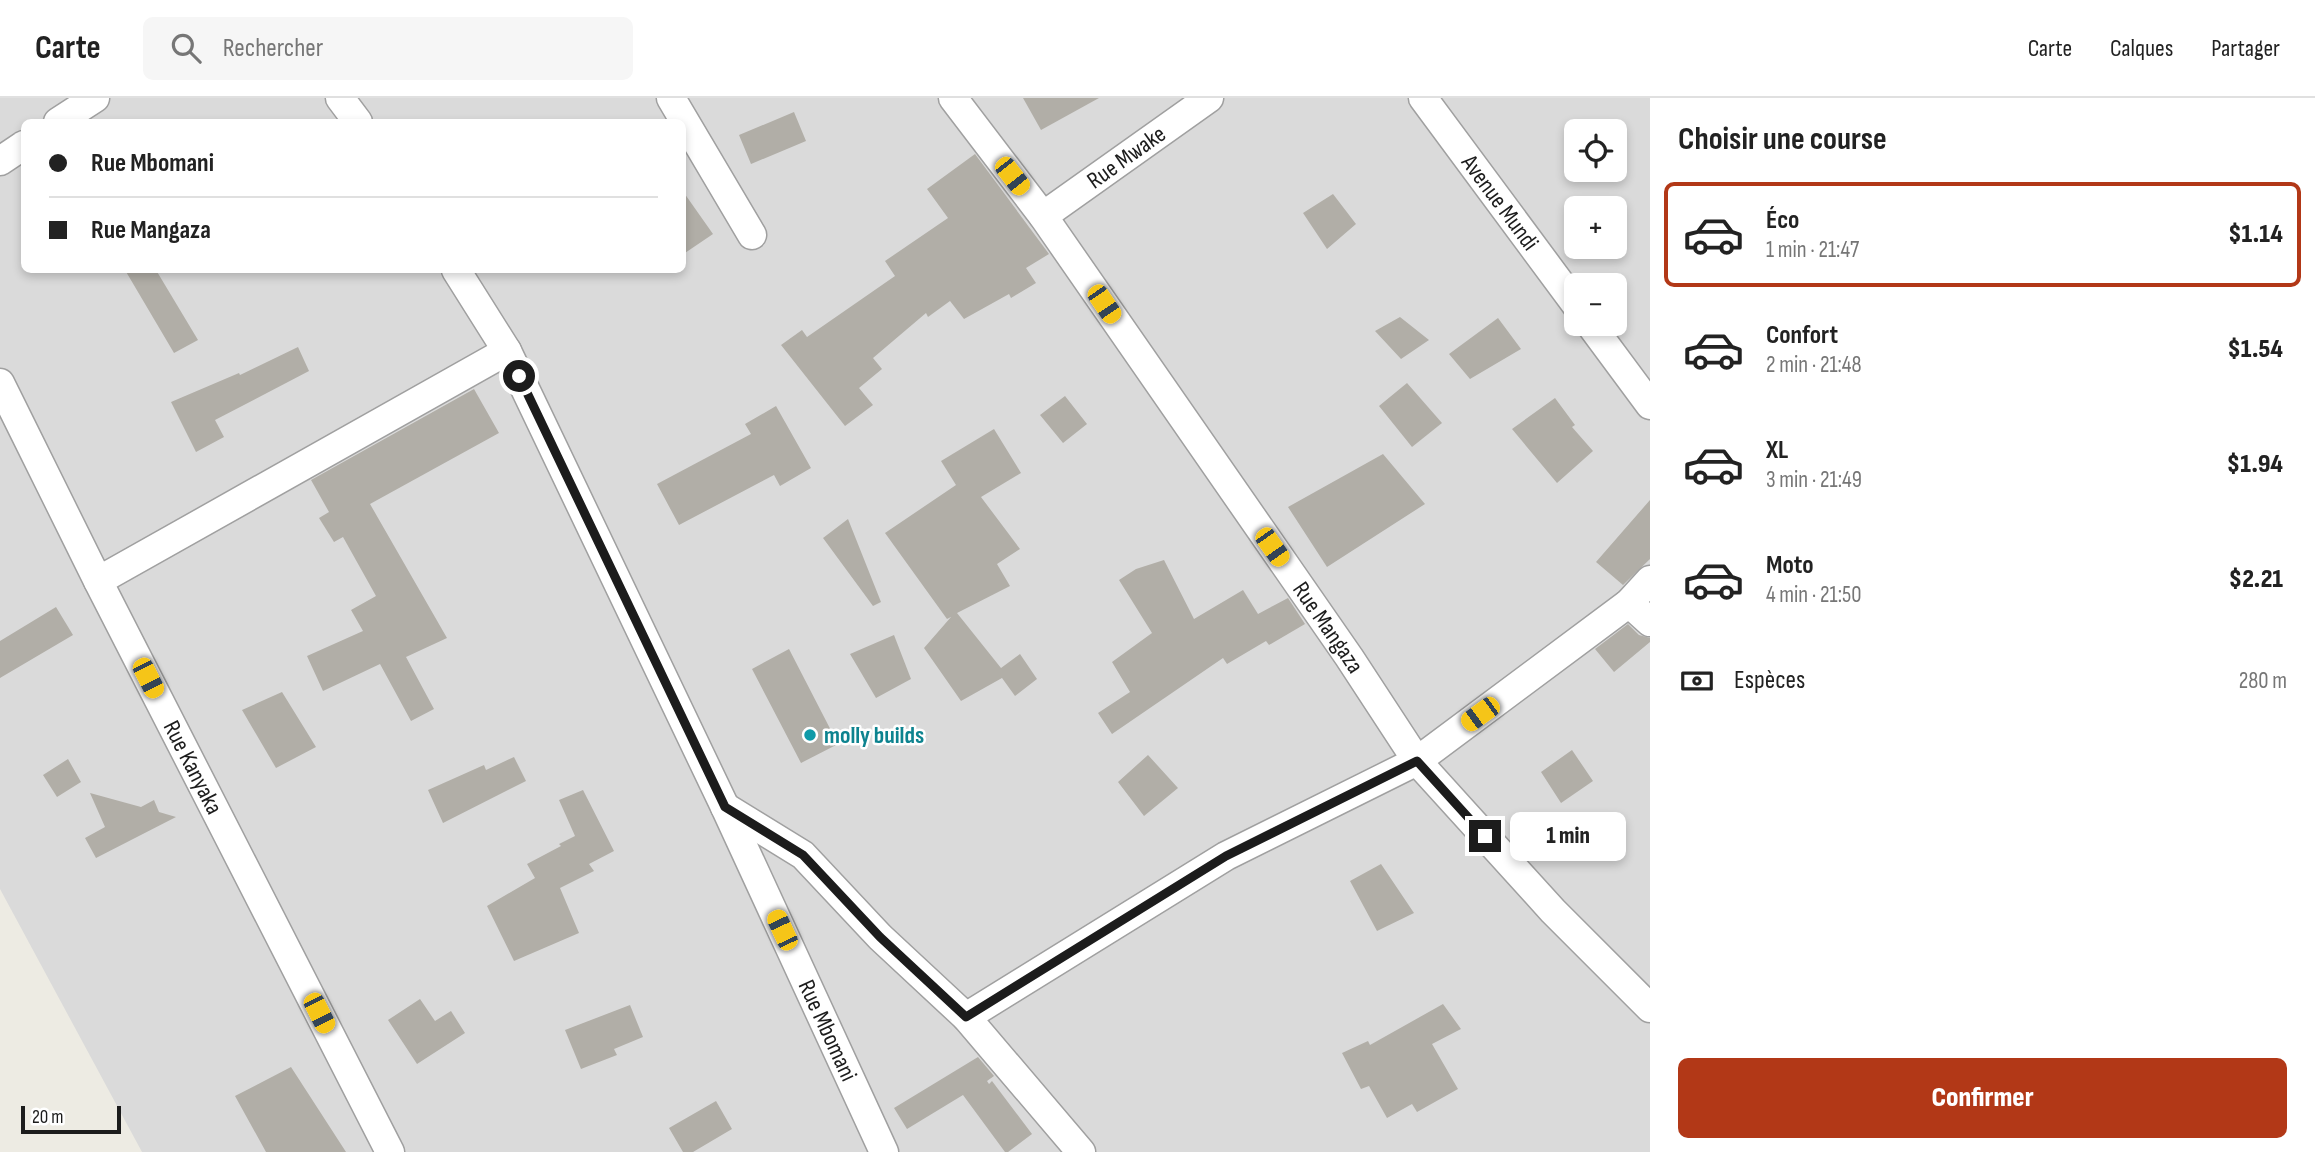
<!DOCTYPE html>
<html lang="fr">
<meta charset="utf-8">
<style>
:root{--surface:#fff;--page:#f6f6f6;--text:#222;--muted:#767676;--line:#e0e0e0;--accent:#b23817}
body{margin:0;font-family:"Sofia Sans Condensed",sans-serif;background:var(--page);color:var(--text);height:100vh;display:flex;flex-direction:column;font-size:26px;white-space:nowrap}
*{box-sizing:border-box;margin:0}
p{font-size:23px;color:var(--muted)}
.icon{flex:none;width:38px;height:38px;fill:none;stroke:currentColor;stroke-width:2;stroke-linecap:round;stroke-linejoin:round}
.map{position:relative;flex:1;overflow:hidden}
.drawer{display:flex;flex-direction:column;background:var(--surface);width:665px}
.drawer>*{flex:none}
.banner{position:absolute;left:21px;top:21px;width:665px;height:154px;border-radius:10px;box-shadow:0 4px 10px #0003;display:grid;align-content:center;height:154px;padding:0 28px;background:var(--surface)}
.fabs{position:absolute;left:1564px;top:21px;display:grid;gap:14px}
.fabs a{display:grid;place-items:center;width:63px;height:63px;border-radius:10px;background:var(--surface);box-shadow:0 4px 10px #0003;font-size:35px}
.scale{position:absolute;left:21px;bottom:18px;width:100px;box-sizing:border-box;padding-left:7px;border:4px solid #1c1c1c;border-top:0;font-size:19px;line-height:24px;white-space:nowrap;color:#1c1c1c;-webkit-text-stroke:5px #fff;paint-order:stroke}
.end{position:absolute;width:32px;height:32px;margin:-16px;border:9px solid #1c1c1c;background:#fff;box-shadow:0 0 0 4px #fff}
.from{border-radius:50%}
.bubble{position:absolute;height:49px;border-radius:10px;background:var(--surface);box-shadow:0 4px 10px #0003;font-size:23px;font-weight:800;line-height:49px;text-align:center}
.car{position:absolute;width:21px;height:42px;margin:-21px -10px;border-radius:9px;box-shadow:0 0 5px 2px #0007;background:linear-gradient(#f5c518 24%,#345 0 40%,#f5c518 0 76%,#345 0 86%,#f5c518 0)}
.banner b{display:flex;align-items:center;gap:24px;height:66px;font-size:26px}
.banner b+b{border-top:2px solid var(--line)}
.banner i{width:18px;height:18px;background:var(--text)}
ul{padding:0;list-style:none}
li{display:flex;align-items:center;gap:21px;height:105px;margin:0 14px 10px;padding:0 14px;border:4px solid transparent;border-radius:10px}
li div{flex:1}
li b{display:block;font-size:26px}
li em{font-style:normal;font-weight:800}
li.selected{border-color:var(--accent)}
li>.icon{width:63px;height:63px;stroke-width:1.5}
h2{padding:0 28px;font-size:32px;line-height:84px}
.pay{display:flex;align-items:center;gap:18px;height:77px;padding:0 28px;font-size:26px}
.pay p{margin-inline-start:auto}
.button{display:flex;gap:14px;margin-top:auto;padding:14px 28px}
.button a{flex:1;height:80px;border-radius:10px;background:var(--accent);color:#fff;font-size:28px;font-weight:800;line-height:80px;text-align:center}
header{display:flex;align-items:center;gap:42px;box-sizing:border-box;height:98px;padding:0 35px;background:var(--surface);border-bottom:2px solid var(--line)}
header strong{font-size:33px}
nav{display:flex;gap:38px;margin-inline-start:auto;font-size:24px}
.search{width:490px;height:63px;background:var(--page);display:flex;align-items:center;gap:18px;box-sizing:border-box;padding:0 24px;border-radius:10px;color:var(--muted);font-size:26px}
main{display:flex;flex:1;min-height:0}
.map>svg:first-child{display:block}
.residential{fill:#dadada;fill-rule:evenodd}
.building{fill:#b1aea7}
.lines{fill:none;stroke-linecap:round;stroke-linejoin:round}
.street-casing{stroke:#a0a0a0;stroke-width:31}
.street{stroke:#fff;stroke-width:28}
.route{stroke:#1c1c1c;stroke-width:9}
.culture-dot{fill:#0f9aa8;stroke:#fff;stroke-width:2.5}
.labels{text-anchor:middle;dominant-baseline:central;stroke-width:5;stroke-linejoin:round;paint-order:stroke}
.street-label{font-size:24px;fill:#1c1c1c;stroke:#fff}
.culture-label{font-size:24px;font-weight:bold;fill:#0d838f;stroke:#fff;text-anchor:start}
</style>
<header>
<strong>Carte</strong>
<div class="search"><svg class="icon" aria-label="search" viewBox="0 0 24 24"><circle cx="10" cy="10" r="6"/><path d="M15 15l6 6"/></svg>Rechercher</div>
<nav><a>Carte</a><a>Calques</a><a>Partager</a></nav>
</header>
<main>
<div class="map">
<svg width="1650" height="1054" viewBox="0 0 1650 1054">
<rect width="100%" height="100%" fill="#edebe3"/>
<path class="residential" d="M 0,0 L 1650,0 L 1650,1054 L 142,1054 L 0,791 ZM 24,24 L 682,24 L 682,172 L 24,172 ZM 1577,33 L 1615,33 L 1615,72 L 1577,72 ZM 1577,110 L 1615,110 L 1615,149 L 1577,149 ZM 1577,187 L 1615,187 L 1615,226 L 1577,226 Z"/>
<path class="building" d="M 1023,0 L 1099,0 L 1041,32 Z
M 794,14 L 806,43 L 751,66 L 739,37 Z
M 975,56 L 1049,156 L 1026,170 L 1036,185 L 1011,200 L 1009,196 L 964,221 L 950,203 L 928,219 L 926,215 L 873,260 L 882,271 L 859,290 L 873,307 L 845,328 L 781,247 L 802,232 L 807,239 L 895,178 L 885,163 L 948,120 L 927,91 Z
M 682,92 L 713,136 L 682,157 Z
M 1333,96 L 1356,126 L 1327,151 L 1303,115 Z
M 125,172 L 156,172 L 198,242 L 174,255 Z
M 1400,219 L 1429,242 L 1401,261 L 1375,233 Z
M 1498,220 L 1521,251 L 1470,281 L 1449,256 Z
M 298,249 L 309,273 L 215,322 L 224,339 L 196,354 L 171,304 L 239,275 L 240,277 Z
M 1407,285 L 1442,325 L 1412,349 L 1379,308 Z
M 474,291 L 499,335 L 370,406 L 447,540 L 406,559 L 434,611 L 411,623 L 380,566 L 323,593 L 307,558 L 363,533 L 351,512 L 376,498 L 343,439 L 334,444 L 319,420 L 329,414 L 311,382 Z
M 1065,298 L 1087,326 L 1063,345 L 1040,317 Z
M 1555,300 L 1575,327 L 1572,329 L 1593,353 L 1557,385 L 1512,331 Z
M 776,308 L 811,370 L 780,388 L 774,377 L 679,427 L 657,386 L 751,336 L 745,326 Z
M 994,331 L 1021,375 L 981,399 L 1020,451 L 997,466 L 1010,488 L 957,515 L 1001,570 L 1020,556 L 1037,581 L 1015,598 L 1002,580 L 961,603 L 924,550 L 951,519 L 947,521 L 885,435 L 956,387 L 941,363 Z
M 1383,356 L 1425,406 L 1327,469 L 1288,409 Z
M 1650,402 L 1650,461 L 1623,487 L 1596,464 Z
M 848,421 L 881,504 L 873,508 L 823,440 Z
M 1164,462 L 1194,521 L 1243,492 L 1258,516 L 1288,500 L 1305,526 L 1269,547 L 1266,543 L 1227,566 L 1223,560 L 1112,636 L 1098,615 L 1130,594 L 1112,564 L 1152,535 L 1119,482 L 1136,471 Z
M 56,509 L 73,537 L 0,580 L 0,543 Z
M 1628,526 L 1639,537 L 1650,540 L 1650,544 L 1614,574 L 1595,551 Z
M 894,537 L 911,581 L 876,600 L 850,556 Z
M 789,551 L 838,646 L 801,665 L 752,571 Z
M 282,594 L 316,649 L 276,670 L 242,612 Z
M 1572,652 L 1593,683 L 1561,705 L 1541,674 Z
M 1148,657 L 1178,690 L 1144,718 L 1118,684 Z
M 514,659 L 526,683 L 443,725 L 428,692 L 484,667 L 486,672 Z
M 68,661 L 81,684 L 57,699 L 43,677 Z
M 583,692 L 614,753 L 589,766 L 594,773 L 560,790 L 579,835 L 514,863 L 487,808 L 535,780 L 527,766 L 561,748 L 559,746 L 575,738 L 559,702 Z
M 90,695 L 141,709 L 154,702 L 159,714 L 176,719 L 96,760 L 85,740 L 105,729 Z
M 1381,766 L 1414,815 L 1377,833 L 1350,783 Z
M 420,901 L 435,923 L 451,913 L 465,935 L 417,966 L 388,922 Z
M 1443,906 L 1461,931 L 1432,946 L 1458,991 L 1417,1014 L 1412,1006 L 1387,1020 L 1369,988 L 1361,991 L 1342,955 L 1368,943 L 1370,947 Z
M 630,907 L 643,939 L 614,951 L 617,957 L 581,971 L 565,932 Z
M 978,959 L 994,978 L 987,983 L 989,986 L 992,983 L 1032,1036 L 1008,1054 L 1005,1054 L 963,997 L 907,1031 L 894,1010 Z
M 291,969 L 346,1054 L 266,1054 L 235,998 Z
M 716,1003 L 732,1031 L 693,1054 L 683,1054 L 669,1030 Z"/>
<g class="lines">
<g class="street-casing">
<g id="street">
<path d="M 340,0 L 358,24"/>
<path d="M 671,0 L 752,137"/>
<path id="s1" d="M 953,0 L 1043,118 L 1349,559 L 1417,663 L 1553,813 L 1650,910"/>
<path id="s2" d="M 1423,0 L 1577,208"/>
<path d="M 58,24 L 95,0"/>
<path d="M 0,63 L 24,47"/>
<path id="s3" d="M 1043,118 L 1209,0"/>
<path id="s4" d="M 456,172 L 507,253 L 725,709 L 884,1054"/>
<path d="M 1590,226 L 1650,307"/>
<path id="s5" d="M 0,285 L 98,483 L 390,1054"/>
<path d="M 98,483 L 507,253"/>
<path d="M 1629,505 L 1650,524"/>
<path d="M 725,709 L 803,757 L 880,839 L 966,919 L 1081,1054"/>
<path d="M 966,919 L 1226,758 L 1417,663 L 1629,505 L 1650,482"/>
</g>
</g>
<use href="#street" class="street"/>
</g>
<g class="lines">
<path class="route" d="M 519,278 L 725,709 L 803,757 L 880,839 L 966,919 L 1226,758 L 1417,663 L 1485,738"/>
</g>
<circle class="culture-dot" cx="810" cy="637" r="7"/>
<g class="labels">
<g class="street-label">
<text stroke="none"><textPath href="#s3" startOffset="102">Rue Mwake</textPath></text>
<text stroke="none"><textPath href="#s2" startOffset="130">Avenue Mundi</textPath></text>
<text stroke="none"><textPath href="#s1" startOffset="649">Rue Mangaza</textPath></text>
<text stroke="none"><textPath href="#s5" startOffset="430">Rue Kanyaka</textPath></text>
<text stroke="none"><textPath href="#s4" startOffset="847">Rue Mbomani</textPath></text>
</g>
<g class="culture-label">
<text x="824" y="637">molly builds</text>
</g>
</g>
</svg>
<div class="fabs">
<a><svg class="icon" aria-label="locate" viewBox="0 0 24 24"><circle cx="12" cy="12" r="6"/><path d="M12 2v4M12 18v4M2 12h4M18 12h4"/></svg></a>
<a>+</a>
<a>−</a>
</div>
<div class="scale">20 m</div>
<i class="end from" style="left:519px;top:278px"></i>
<i class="end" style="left:1485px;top:738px"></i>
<div class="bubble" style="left:1510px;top:714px;width:116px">1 min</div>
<i class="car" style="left:1012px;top:78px;rotate:142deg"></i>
<i class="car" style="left:1104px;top:206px;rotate:146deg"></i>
<i class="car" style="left:1272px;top:449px;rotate:145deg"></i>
<i class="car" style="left:148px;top:580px;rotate:153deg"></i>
<i class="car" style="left:1480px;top:616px;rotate:234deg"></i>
<i class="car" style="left:782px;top:832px;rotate:335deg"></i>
<i class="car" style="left:319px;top:915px;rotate:153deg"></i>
<div class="banner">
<b><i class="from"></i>Rue Mbomani</b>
<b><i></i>Rue Mangaza</b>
</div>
</div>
<section class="drawer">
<h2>Choisir une course</h2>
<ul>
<li class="selected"><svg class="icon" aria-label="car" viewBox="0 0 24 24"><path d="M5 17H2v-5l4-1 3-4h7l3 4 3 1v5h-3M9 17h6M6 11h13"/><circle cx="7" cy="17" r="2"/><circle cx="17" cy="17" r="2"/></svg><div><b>Éco</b><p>1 min · 21:47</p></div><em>$1.14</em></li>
<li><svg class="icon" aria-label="car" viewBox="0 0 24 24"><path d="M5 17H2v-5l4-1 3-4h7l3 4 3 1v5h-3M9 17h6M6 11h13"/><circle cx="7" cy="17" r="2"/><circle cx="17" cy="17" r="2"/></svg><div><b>Confort</b><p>2 min · 21:48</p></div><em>$1.54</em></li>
<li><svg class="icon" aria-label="car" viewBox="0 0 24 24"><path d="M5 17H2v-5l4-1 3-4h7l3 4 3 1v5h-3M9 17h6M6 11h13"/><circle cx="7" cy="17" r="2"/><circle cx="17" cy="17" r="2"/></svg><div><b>XL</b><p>3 min · 21:49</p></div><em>$1.94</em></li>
<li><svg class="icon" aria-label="car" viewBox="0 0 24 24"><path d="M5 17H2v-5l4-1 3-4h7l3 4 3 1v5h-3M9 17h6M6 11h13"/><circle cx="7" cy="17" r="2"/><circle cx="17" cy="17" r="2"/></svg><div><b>Moto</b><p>4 min · 21:50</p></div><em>$2.21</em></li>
</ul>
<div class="pay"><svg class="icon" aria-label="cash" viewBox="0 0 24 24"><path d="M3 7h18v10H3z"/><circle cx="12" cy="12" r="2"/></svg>Espèces<p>280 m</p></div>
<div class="button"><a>Confirmer</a></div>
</section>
</main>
